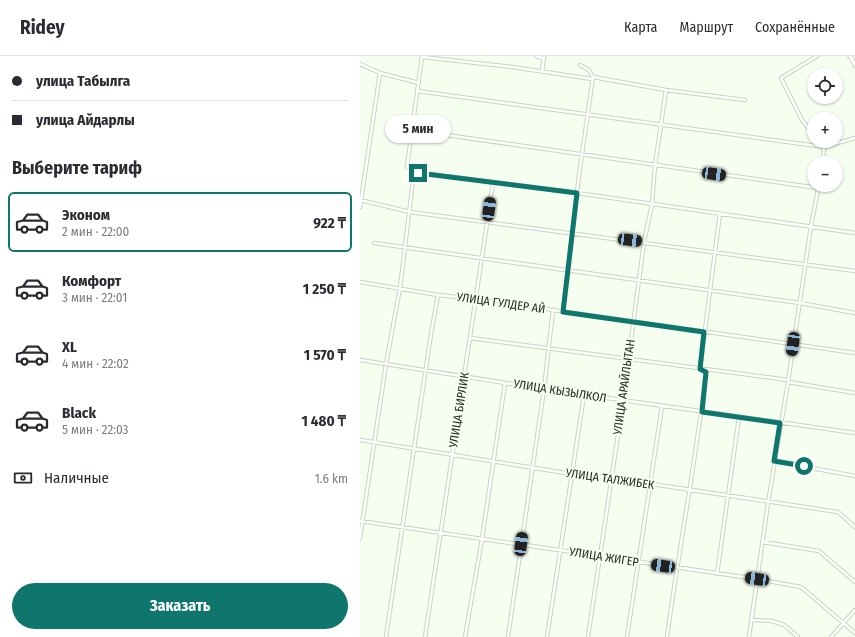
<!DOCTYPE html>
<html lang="ru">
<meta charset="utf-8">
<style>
:root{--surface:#fff;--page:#f7f7f7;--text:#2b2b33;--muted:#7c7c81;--line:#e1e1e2;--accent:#0f766e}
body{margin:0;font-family:"Fira Sans Condensed",sans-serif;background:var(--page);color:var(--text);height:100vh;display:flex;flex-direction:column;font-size:15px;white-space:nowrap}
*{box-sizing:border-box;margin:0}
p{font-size:13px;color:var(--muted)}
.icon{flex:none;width:22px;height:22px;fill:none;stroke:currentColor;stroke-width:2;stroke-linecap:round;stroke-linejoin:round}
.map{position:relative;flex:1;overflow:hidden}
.side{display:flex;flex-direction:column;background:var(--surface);width:360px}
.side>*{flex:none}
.guide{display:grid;align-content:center;height:88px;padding:0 12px;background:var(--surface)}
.controls{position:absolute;left:447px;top:12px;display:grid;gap:8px}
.controls a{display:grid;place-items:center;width:36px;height:36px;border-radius:50%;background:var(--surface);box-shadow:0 1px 3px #0004;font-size:20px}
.end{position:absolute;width:18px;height:18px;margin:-9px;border:5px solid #0f766e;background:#fff;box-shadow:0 0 0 2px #fff}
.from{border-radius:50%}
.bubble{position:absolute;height:28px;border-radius:14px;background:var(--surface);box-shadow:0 1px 3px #0004;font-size:13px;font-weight:700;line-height:28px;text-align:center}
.car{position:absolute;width:12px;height:24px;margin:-12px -6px;border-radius:5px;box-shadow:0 0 3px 1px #0007;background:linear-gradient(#222 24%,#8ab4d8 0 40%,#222 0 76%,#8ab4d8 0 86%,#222 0)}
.guide b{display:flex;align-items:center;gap:14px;height:38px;font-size:15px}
.guide b+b{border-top:1px solid var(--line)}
.guide i{width:10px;height:10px;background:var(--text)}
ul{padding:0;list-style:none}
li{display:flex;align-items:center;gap:12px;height:60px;margin:0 8px 6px;padding:0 4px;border:2px solid transparent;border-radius:6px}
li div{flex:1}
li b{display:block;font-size:15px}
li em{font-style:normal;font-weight:700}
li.on{border-color:var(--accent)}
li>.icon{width:36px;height:36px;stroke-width:1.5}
h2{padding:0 12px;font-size:18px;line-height:48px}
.pay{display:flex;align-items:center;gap:10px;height:44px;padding:0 12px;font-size:15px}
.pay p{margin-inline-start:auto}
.button{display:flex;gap:8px;margin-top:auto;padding:8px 12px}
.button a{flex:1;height:46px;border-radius:24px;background:var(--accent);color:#fff;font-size:16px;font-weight:700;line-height:46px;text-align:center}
header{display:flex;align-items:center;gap:24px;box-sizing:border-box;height:56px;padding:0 20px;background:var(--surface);border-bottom:1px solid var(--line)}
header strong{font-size:19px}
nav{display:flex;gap:22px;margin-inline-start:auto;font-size:14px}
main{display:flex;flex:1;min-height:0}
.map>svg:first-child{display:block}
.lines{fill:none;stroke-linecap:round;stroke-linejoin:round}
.minor-casing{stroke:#c6d5bc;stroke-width:4.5}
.tertiary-casing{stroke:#c6d5bc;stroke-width:5.5}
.minor{stroke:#fff;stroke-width:2.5}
.tertiary{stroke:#fff;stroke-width:3.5}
.route{stroke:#0f766e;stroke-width:5}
.labels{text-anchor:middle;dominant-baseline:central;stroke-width:4;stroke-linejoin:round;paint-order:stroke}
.street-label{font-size:12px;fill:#272c23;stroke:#f5feef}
</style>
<header>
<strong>Ridey</strong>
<nav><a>Карта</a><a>Маршрут</a><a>Сохранённые</a></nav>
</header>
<main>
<section class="side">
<div class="guide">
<b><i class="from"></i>улица Табылга</b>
<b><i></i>улица Айдарлы</b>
</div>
<h2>Выберите тариф</h2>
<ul>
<li class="on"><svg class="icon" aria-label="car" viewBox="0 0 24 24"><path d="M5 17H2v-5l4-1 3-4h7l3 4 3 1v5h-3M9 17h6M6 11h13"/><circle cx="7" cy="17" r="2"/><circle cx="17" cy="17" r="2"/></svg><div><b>Эконом</b><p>2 мин · 22:00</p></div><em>922 ₸</em></li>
<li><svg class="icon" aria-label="car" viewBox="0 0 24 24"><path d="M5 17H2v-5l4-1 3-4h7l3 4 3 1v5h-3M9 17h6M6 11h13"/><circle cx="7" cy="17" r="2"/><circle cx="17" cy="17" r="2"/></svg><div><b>Комфорт</b><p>3 мин · 22:01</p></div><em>1 250 ₸</em></li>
<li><svg class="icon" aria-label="car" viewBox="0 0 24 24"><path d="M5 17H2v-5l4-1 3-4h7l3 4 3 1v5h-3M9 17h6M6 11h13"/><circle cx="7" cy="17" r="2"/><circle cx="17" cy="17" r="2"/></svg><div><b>XL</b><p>4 мин · 22:02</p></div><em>1 570 ₸</em></li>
<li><svg class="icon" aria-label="car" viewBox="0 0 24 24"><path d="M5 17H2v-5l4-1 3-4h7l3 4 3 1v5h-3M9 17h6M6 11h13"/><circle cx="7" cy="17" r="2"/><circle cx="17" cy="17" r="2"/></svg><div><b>Black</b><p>5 мин · 22:03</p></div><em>1 480 ₸</em></li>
</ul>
<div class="pay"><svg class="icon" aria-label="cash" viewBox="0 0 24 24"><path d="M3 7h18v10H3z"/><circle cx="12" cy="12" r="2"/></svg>Наличные<p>1.6 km</p></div>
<div class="button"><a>Заказать</a></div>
</section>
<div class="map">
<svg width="495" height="581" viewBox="0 0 495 581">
<rect width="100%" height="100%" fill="#f5feef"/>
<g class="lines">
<g class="minor-casing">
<path id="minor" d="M 62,0 L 47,111 L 54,116 L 217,137 L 495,177
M 176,0 L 184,3
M 62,1 L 152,11 L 232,23
M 0,8 L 20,17 L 59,27
M 220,9 L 229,14 L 233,21 L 306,34 L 385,44
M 182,16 L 184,0
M 58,35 L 464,91 L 495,82
M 51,74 L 458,132
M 454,79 L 442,64 L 421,22 L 457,0
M 459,85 L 464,91 L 463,107
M 0,144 L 50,156 L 495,215
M 0,151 L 20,17
M 14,187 L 440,247 L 495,257
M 0,226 L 78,239 L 116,243 L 495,297
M 203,255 L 219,119 L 233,21
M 110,282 L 428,324
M 0,304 L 184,333 L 495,377
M 428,326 L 495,337
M 0,384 L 212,418 L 252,422 L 478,456 L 495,471
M 414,405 L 495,420
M 0,465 L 397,523 L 441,531 L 495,577
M 0,482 L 26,308 L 40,232 L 54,116
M 403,486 L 459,495 L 495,526
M 357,518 L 379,361
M 391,564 L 412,565 L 424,569 L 438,581
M 26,581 L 71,278 L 78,239
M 65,581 L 133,127
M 105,581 L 122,483 L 145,327
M 148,581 L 184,333 L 193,254
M 187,581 L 224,339
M 228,581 L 263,345 L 284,186 L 292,148 L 295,109 L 306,34
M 267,581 L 302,350
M 307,581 C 319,492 336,405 346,316 L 340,313 L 360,157
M 389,581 L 408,447 L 428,326 L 451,170 L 459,129
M 471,581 L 495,554"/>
</g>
<g class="tertiary-casing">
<path id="tertiary" d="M 490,0 L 495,9"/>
</g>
<use href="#minor" class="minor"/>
<use href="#tertiary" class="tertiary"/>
</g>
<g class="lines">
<path class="route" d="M 58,117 L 217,137 L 203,256 L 344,276 L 340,313 L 346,316 L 342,356 L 420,367 L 414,405 L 444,410"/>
</g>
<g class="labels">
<g class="street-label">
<text transform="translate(141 247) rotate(8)">УЛИЦА ГУЛДЕР АЙ</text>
<text transform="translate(264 331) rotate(-82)">УЛИЦА АРАЙЛЫТАН</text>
<text transform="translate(200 335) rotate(9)">УЛИЦА КЫЗЫЛКОЛ</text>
<text transform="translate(99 354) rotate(-81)">УЛИЦА БИРЛИК</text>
<text transform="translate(250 423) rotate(8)">УЛИЦА ТАЛЖИБЕК</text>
<text transform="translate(244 501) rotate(9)">УЛИЦА ЖИГЕР</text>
</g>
</g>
</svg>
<div class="controls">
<a><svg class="icon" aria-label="locate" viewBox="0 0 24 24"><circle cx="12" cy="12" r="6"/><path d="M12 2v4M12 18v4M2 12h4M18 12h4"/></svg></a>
<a>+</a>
<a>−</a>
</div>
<i class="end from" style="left:444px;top:410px"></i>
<i class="end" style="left:58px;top:117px"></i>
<div class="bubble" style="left:25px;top:59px;width:66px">5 мин</div>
<i class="car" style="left:354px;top:118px;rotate:98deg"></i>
<i class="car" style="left:129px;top:153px;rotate:8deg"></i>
<i class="car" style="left:270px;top:184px;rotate:97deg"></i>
<i class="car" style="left:433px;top:288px;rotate:188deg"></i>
<i class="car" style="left:161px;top:488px;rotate:8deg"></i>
<i class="car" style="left:303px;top:510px;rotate:278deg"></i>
<i class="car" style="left:397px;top:523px;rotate:278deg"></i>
</div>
</main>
